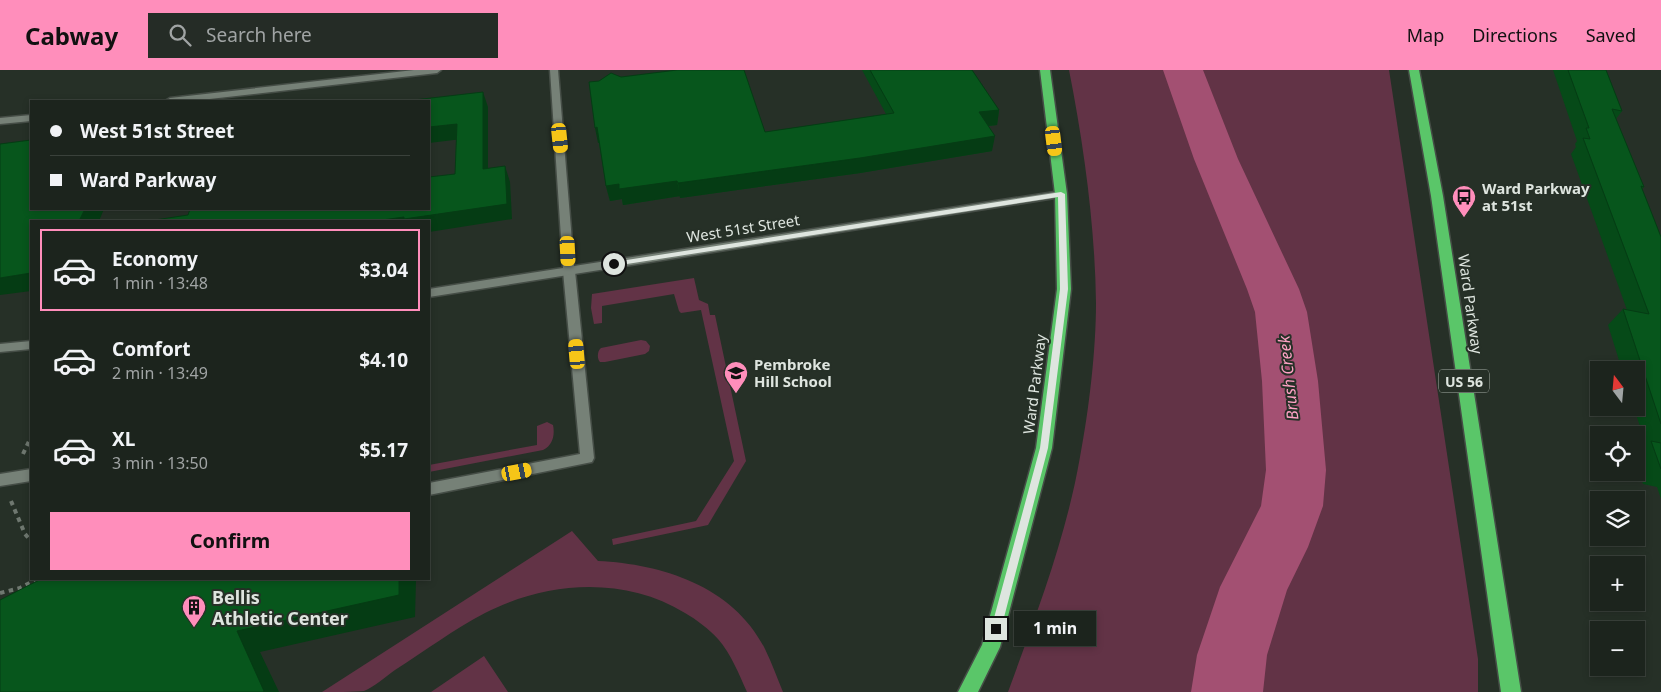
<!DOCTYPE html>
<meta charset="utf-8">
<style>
:root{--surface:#1c241d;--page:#252c26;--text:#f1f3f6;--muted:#a0a4a4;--line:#3a413b;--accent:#ff8ebb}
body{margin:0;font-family:"Noto Sans",sans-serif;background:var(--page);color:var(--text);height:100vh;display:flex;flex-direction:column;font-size:19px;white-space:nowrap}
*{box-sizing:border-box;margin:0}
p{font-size:16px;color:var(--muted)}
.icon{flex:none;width:28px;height:28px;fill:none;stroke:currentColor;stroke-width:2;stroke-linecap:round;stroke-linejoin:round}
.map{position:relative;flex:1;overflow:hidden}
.sheet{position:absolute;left:30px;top:150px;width:400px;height:360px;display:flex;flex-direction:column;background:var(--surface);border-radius:0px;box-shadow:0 2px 8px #0003,0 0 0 1px var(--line)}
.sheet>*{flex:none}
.guide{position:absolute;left:30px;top:30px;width:400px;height:110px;border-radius:0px;box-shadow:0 2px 8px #0003,0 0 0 1px var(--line);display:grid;align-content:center;height:110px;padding:0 20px;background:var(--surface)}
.needle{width:32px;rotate:344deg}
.tools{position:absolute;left:1590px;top:291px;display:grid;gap:10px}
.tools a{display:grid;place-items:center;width:55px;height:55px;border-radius:0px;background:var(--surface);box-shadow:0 2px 8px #0003,0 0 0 1px var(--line);font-size:25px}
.end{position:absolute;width:22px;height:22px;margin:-11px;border:6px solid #dee5df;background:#111;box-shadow:0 0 0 2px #111}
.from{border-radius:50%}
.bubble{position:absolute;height:35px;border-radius:0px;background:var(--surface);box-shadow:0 2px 8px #0003,0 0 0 1px var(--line);font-size:16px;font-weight:700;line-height:35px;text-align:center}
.car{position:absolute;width:15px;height:30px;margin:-15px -8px;border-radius:6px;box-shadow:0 0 4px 1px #0007;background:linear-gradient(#f5c518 24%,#345 0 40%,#f5c518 0 76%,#345 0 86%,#f5c518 0)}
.guide b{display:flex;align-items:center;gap:18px;height:48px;font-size:19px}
.guide b+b{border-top:1px solid var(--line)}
.guide i{width:12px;height:12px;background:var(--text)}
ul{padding:9px 0 0;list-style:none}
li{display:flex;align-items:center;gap:15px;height:82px;margin:0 10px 8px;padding:0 10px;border:2px solid transparent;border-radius:0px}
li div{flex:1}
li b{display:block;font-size:19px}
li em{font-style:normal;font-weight:700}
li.current{border-color:var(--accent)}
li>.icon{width:45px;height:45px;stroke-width:1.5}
.cta{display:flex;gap:10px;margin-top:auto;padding:10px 20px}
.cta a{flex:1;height:58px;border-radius:0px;background:var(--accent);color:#111;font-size:20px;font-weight:700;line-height:58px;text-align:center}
header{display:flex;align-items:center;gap:30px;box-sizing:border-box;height:70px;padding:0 25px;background:var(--accent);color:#111}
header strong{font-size:24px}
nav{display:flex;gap:28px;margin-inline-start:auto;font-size:18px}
.search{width:350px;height:45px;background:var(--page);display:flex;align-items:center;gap:12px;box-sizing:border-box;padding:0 18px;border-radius:0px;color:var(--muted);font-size:19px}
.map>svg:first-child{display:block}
.green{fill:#623346}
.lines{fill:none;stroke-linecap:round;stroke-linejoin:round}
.river{fill:#a35072;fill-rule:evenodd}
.lane-casing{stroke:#454d46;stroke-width:3}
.street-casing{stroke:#454d46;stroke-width:3}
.highway-casing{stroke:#454d46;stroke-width:3}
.path{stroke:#6f7870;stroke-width:4;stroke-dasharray:4.5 4.5;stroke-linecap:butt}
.lane{fill:#768177;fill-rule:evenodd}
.street{fill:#768177;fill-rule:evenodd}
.highway{fill:#5ac669;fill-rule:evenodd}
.wall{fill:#064a18}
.shaded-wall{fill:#053c14}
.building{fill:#07561c;stroke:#053c14}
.route{fill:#dee5df}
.labels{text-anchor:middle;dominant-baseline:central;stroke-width:4;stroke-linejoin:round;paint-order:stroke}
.shield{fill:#263027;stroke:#a7afa8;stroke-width:1}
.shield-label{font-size:14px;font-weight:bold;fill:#dee5df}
.poi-label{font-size:15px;font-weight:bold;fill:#dee5df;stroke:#263027;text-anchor:start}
.street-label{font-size:15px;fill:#dee5df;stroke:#263027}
.water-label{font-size:16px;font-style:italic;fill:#fea2c5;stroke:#263027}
.near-poi-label{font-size:18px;font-weight:bold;fill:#dee5df;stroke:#263027;text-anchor:start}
</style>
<header>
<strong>Cabway</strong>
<div class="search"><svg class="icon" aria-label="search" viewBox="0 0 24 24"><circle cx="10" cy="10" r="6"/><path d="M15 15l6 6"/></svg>Search here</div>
<nav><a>Map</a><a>Directions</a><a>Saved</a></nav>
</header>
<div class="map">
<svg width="1661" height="622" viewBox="0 0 1661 622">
<rect width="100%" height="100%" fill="#263027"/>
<path class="green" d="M 1069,0 L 1389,0 L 1478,589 L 1478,622 L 1008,622 C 1036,545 1066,468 1080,387 C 1089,340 1096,280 1096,233 C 1095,156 1084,76 1069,0 Z
M 694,208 L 699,230 L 708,234 L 710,245 L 715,245 L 746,391 L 708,455 L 613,475 L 612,469 L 696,451 L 734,391 L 701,240 L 681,243 L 679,241 L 674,224 L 602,236 L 602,253 L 594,254 L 591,238 L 592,224 Z
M 641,270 L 646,271 L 650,276 L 649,281 L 645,284 L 605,292 L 600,292 C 597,289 597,281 601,278 Z
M 547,352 L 553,355 C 555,365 553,375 543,380 L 429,402 L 429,395 L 537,375 L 537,356 Z
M 572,461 L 598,491 C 663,494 734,517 765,579 C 772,593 777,608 783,622 L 747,622 C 739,604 731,584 718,569 C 709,559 697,550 685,543 C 624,506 548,511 485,543 C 454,559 425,581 395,600 C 385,607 374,617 364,621 C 355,622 332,622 322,622 Z
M 484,586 L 508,622 L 431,622 Z"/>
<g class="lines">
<path class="river" d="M 1163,0 L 1203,0 L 1238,89 L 1299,219 L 1307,242 L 1318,311 L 1326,400 L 1323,436 L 1308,477 L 1287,520 L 1267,585 L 1263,622 L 1191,622 L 1197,585 L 1220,517 L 1261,436 L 1266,400 L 1262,311 L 1255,242 L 1247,219 L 1194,89 Z"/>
<g class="lane-casing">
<path id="lane" d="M 569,197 L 575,201 L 594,388 L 592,392 L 429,425 L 429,413 L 580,384 L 563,201 Z
M 31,399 L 31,411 L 0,416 L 0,404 Z"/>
</g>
<g class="street-casing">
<path id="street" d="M 414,0 L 441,0 L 437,3 L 192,31 L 165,31 L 170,28 Z
M 550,0 L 558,0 L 574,196 L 1061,121 L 1066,124 L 1061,127 L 429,227 L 429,219 L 563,198 Z
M 31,45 L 31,51 L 0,54 L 0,48 Z
M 31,271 L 31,279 L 0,282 L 0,274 Z"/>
</g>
<g class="highway-casing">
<path id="highway" d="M 1040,0 L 1050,0 L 1067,124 L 1071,219 L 1052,378 L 1000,577 L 978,622 L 958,622 L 982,575 L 1036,378 L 1057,219 L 1055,124 Z
M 1409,0 L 1419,0 L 1443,126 L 1521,622 L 1501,622 L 1431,126 Z"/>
</g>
<path class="path" d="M 23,384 L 31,367
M 11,431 L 25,464 L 31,471
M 0,523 L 20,518 L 37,509"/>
<use href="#lane" class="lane"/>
<use href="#street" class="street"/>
<use href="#highway" class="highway"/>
</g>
<path class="wall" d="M 862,0 L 972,0 L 999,40 L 997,55 L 988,56 L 992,81 L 860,103 L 680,128 L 680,126 L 623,135 L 622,129 L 610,131 L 606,116 L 599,73 L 598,73 L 599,11 L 621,7 L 765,62 L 886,44 Z
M 1553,0 L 1606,0 L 1622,41 L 1616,49 L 1644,117 L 1642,119 L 1661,167 L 1661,429 L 1657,417 L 1643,414 L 1636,393 L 1636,384 L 1646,375 L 1634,338 L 1636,338 L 1636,300 L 1622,300 L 1608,255 L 1623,239 L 1627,240 L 1571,84 L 1576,77 L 1575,74 L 1577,71 Z"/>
<path class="shaded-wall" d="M 483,22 L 488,37 L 488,115 L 483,99 Z
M 999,40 L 997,55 L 977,57 L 979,42 Z
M 457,54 L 462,69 L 429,73 L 429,57 Z
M 597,57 L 600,72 L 598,73 L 595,58 Z
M 995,66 L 992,81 L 860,103 L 680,128 L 678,113 Z
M 505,96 L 510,112 L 512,149 L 429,162 L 429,151 L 375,151 Z
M 677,111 L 680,126 L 623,135 L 622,129 L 610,131 L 606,116 L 619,114 Z
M 85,139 L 104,139 L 99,151 L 79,151 Z
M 31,203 L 31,221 L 0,225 L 0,208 Z
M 399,509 L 416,509 L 415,547 L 260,582 L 279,622 L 263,622 L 237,561 Z"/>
<path class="building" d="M 677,0 L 744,0 L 765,62 L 894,43 L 870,0 L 972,0 L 999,40 L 979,42 L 995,66 L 860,88 L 678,113 L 677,111 L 619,119 L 619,114 L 606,116 L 597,57 L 595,58 L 589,12 L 599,11 L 611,3 L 621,7 Z
M 1568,0 L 1606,0 L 1622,41 L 1612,39 L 1644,117 L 1641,116 L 1661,167 L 1661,354 L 1623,239 L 1649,244 L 1583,68 L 1590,69 L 1586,58 L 1589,58 Z
M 483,22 L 483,99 L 505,96 L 507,134 L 404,149 L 404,147 L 375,151 L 148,151 L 188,145 L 190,139 L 429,139 L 429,107 L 455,104 L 457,54 L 429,57 L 429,31 L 405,31 Z
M 31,70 L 31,139 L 85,139 L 79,151 L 31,151 L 31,203 L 0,208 L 0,74 Z
M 1651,371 L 1661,373 L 1661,399 Z
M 41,509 L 399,509 L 399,525 L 237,561 L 264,621 L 263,622 L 0,622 L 0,530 Z"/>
<path class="route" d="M 1061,122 L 1065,124 L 1068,219 L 1048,378 L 1001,559 L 996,564 L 991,559 L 1040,378 L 1060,219 L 1058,127 L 614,196 L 610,194 L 614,192 Z"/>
<defs>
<g id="bus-pin" transform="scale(1.25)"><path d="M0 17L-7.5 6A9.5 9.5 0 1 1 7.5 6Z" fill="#ff8ebb" stroke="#263027"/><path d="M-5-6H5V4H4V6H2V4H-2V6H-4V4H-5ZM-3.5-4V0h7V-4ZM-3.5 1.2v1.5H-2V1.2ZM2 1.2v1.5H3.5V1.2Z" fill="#111"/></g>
<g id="school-pin" transform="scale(1.25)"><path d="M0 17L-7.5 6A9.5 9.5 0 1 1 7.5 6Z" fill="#ff8ebb" stroke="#263027"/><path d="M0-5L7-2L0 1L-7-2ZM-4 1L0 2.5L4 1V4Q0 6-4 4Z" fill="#111"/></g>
<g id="building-pin" transform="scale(1.25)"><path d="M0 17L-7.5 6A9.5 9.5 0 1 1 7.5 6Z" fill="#ff8ebb" stroke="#263027"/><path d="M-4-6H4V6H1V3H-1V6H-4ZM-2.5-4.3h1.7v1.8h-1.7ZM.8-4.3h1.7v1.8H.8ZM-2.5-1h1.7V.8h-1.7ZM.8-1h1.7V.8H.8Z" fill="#111"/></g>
</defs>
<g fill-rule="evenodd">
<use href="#bus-pin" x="1464" y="127"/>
<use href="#school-pin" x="736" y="303"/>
<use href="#building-pin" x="194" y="537"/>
</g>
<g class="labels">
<rect class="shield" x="1439" y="299.5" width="50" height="23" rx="4"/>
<g class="shield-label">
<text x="1464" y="311">US 56</text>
</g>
<g class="poi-label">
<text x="1482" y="118">Ward Parkway<tspan x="1482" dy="17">at 51st</tspan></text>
<text x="754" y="294">Pembroke<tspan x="754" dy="17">Hill School</tspan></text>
</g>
<g class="street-label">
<text transform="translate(743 158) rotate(-9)">West 51st Street</text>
<text transform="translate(1471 234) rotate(82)">Ward Parkway</text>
<text transform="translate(1034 314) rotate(-83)">Ward Parkway</text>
</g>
<g class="water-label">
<text transform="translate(1288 308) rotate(-96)">Brush Creek</text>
</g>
<g class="near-poi-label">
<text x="212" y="527">Bellis<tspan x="212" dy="21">Athletic Center</tspan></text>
</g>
</g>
</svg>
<div class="tools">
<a><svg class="needle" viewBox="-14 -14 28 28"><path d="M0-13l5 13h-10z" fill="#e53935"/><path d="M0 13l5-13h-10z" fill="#a0a4a4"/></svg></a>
<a><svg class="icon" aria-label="locate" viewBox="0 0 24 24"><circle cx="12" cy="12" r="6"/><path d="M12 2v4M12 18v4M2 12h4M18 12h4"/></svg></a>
<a><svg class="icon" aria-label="layers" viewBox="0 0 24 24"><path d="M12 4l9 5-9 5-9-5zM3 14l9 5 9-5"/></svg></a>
<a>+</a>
<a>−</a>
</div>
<i class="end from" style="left:614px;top:194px"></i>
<i class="end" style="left:996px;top:559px"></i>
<div class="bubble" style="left:1014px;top:541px;width:82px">1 min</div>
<i class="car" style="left:560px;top:68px;rotate:174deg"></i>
<i class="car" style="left:1054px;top:71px;rotate:173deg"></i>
<i class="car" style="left:568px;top:181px;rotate:177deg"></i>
<i class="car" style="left:577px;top:284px;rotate:355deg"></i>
<i class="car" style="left:517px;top:402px;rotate:79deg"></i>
<div class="guide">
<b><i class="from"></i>West 51st Street</b>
<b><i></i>Ward Parkway</b>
</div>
<section class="sheet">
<ul>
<li class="current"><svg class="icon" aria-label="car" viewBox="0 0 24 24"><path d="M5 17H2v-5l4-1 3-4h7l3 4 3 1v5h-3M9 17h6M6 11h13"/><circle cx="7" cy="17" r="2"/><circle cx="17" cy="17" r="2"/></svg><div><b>Economy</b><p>1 min · 13:48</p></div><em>$3.04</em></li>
<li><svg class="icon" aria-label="car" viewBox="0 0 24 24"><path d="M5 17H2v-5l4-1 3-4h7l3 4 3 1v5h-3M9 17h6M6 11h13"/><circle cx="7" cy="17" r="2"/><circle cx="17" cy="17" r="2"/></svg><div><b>Comfort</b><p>2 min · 13:49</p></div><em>$4.10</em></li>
<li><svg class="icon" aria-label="car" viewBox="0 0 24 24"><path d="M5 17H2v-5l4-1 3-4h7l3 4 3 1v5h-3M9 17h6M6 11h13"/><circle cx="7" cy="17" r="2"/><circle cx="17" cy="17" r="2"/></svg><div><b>XL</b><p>3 min · 13:50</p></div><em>$5.17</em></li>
</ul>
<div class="cta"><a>Confirm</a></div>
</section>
</div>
